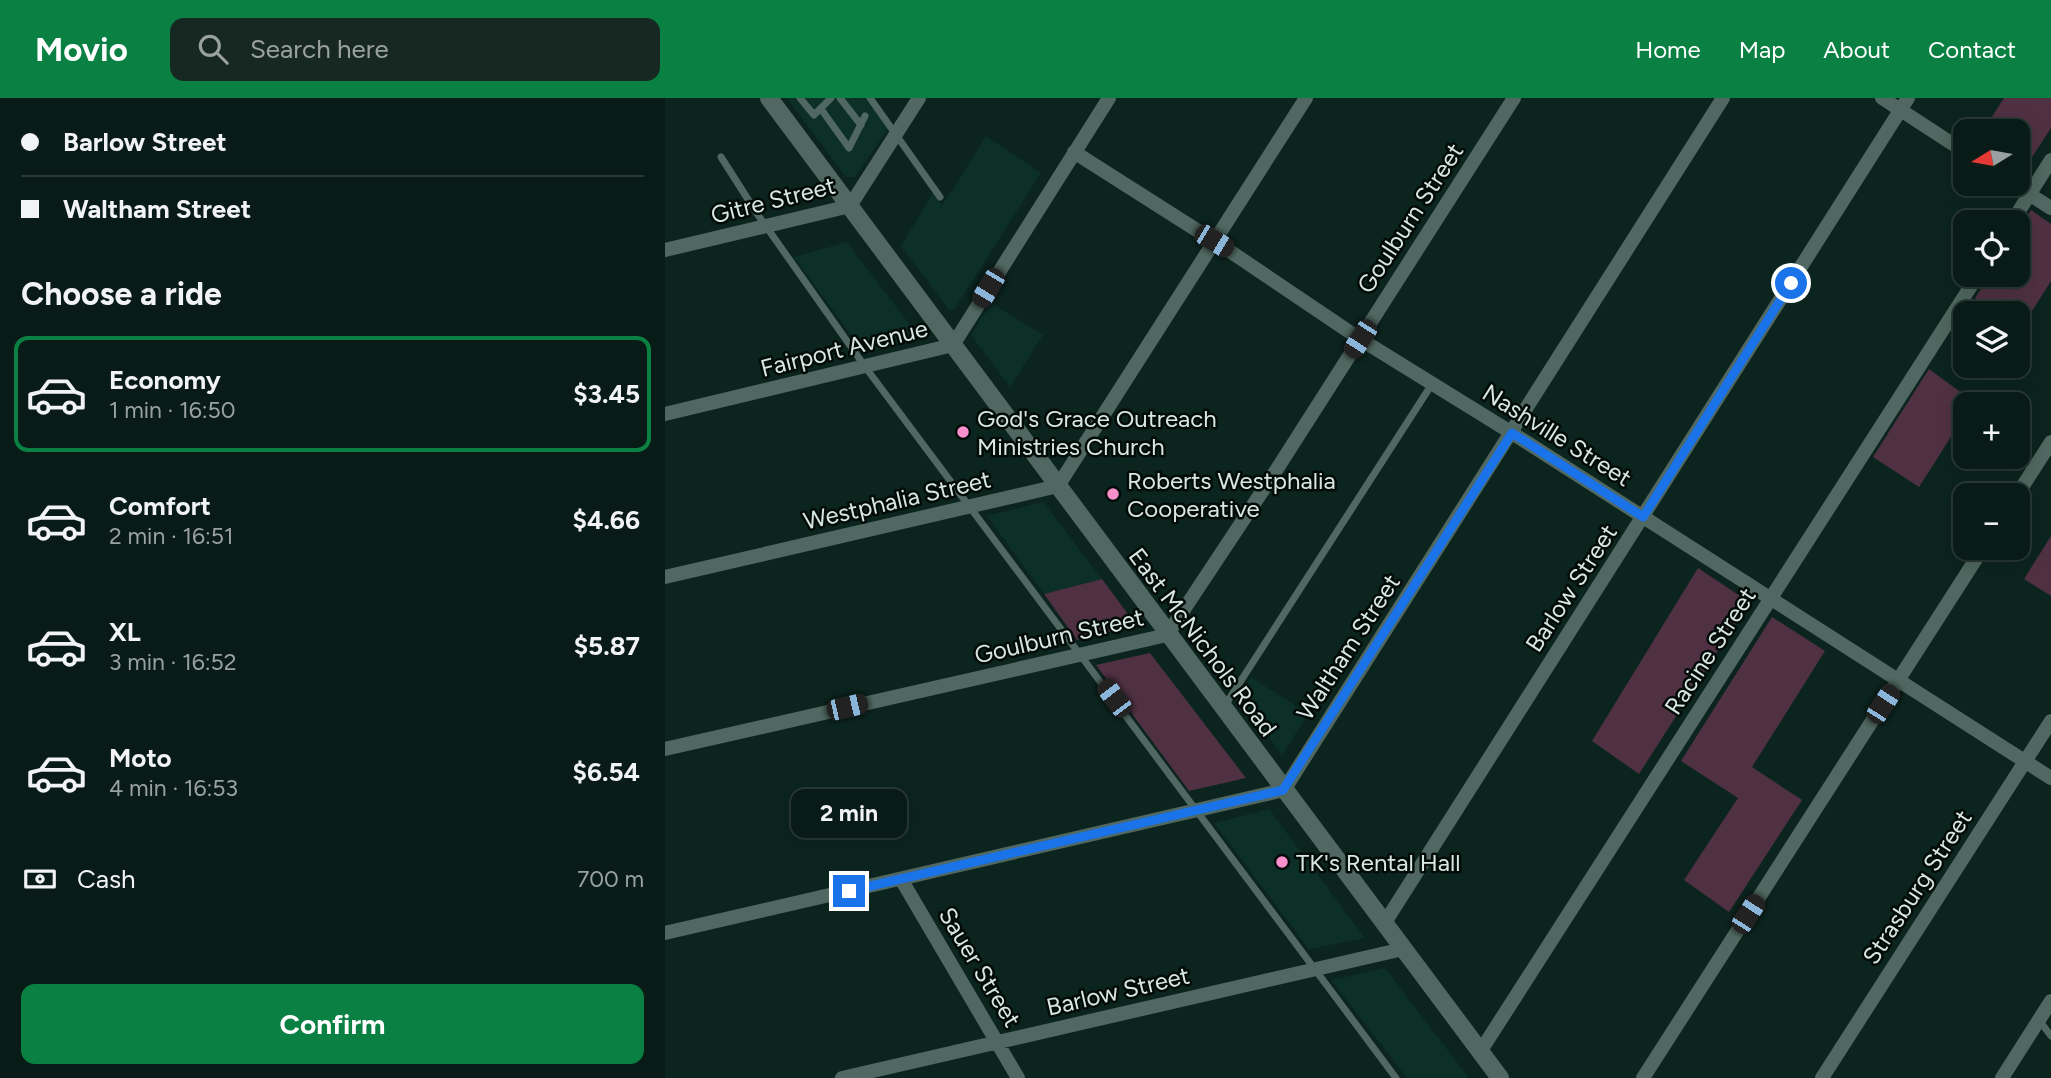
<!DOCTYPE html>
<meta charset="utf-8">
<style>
:root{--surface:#091b16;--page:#172823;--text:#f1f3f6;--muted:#99a1a1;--line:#293935;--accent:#0b8043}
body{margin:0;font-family:Figtree,sans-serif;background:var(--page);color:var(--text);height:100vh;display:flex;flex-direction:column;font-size:26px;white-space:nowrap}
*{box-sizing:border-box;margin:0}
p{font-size:23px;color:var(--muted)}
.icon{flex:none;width:38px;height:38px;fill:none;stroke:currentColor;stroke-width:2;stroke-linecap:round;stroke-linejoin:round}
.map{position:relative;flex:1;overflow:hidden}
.side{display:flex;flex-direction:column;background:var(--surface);width:665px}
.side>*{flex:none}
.banner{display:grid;align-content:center;height:154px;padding:0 21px;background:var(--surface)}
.needle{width:46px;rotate:259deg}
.controls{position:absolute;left:1288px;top:21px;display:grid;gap:14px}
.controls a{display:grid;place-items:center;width:77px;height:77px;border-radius:14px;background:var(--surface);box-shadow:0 4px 18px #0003,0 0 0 2px var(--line);font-size:35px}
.end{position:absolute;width:32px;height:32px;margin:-16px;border:9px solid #1a73e8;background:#fff;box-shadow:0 0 0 4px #fff}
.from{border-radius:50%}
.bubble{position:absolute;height:49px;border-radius:14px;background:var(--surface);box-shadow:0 4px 18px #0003,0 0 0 2px var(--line);font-size:23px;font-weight:700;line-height:49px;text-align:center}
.car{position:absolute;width:21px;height:42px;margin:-21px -10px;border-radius:9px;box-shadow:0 0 5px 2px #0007;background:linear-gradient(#222 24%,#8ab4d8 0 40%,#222 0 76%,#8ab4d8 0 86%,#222 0)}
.banner b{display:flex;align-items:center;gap:24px;height:66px;font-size:26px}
.banner b+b{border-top:2px solid var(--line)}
.banner i{width:18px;height:18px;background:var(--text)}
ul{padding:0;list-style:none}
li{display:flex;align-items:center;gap:21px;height:116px;margin:0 14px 10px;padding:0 7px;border:4px solid transparent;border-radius:14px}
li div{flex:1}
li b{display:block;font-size:26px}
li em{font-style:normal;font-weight:700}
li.on{border-color:var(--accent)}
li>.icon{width:63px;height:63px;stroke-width:1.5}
h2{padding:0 21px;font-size:32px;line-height:84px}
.pay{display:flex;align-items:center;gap:18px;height:77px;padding:0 21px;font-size:26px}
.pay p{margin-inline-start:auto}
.button{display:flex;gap:14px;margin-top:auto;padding:14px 21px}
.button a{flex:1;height:80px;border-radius:14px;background:var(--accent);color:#fff;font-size:28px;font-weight:700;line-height:80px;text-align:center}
header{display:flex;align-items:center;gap:42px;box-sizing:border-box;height:98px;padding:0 35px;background:var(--accent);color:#fff}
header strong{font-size:33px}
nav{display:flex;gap:38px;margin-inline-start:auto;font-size:24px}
.search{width:490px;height:63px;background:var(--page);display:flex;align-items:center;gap:18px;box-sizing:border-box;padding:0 24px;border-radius:14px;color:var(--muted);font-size:26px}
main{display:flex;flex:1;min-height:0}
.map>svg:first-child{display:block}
.built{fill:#0c2f27}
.green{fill:#503143}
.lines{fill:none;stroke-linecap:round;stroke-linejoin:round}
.service{stroke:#506861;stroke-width:7}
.minor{stroke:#506861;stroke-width:14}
.tertiary{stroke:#506861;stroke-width:18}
.route{stroke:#1a73e8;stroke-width:9}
.poi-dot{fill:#f890cc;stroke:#030b08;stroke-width:2.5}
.labels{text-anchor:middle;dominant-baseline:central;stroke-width:5;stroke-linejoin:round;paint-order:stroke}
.street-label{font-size:24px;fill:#d8e7e2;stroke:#030b08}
.poi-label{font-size:24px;fill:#d8e7e2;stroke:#030b08;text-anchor:start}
</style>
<header>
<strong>Movio</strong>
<div class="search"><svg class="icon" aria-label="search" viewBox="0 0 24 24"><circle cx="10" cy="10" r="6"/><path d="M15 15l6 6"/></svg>Search here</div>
<nav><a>Home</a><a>Map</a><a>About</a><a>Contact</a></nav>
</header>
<main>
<section class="side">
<div class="banner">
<b><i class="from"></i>Barlow Street</b>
<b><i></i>Waltham Street</b>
</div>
<h2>Choose a ride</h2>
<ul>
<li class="on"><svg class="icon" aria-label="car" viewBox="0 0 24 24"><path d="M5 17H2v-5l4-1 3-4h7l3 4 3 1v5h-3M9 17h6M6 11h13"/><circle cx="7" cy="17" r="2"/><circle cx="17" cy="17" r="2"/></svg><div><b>Economy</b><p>1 min · 16:50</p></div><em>$3.45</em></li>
<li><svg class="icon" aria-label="car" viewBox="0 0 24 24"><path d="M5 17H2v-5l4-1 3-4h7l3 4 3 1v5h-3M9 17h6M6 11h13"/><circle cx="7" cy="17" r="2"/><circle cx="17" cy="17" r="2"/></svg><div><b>Comfort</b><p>2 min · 16:51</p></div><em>$4.66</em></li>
<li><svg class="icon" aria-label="car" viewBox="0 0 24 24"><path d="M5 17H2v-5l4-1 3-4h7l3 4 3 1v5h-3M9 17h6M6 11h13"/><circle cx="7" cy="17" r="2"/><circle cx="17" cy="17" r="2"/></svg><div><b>XL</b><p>3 min · 16:52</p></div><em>$5.87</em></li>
<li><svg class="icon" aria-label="car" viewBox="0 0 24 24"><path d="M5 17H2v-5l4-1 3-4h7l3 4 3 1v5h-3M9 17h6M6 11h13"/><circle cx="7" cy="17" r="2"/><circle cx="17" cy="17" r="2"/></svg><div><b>Moto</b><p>4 min · 16:53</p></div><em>$6.54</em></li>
</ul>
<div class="pay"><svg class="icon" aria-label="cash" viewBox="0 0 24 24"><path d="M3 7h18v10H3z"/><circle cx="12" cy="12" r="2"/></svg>Cash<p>700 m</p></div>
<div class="button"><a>Confirm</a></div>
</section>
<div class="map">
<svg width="1386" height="980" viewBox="0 0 1386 980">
<rect width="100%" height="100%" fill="#0c241e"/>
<path class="built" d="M 122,0 L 201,0 L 224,30 L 190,79 L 181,79 Z
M 321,38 L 376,75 L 289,212 L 283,211 L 236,148 L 268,95 L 277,107 L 283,99 Z
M 182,144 L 255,240 L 199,255 L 129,159 Z
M 326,205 L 378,237 L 345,289 L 306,237 Z
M 378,404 L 437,481 L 379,496 L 322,418 Z
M 586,579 L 643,616 L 617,657 L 574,598 Z
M 604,711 L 700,840 L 644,851 L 549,725 Z
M 720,870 L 804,980 L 742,980 L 666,882 Z"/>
<path class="green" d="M 1339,0 L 1386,0 L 1386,30 L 1358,73 L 1353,70 L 1353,33 L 1318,33 Z
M 1366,112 L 1386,126 L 1386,183 L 1356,230 L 1353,228 L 1353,215 L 1333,215 L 1310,200 L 1325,177 L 1353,177 L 1353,133 Z
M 1264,271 L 1309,304 L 1300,306 L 1300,317 L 1254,389 L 1208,359 Z
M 1386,438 L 1386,498 L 1359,481 Z
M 1033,470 L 1084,504 L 974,676 L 927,643 Z
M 437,481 L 471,527 L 412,542 L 379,496 Z
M 1107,519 L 1160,553 L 1087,669 L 1137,702 L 1064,814 L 1019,782 L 1073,700 L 1016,663 Z
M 485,555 L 581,680 L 524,693 L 431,567 Z"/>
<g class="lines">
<path class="service" d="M 135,0 L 149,17 L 166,0
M 175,0 L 196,27
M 205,0 L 275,99
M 156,11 L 184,50 L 200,18
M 56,59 L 93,117 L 201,270 L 731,980
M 559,609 L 767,286
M 1374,922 L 1386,938"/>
<path class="minor" d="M 1217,0 L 1300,54
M 409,54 L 563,152 L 695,241 L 847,335 L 1386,680
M 1348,86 L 1386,110
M 1347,124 L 1386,62
M 0,152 L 185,108 L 254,0
M 0,316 L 288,247 L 444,0
M 1352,397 L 1386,344
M 0,479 L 393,388 L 641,0
M 0,651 L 502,537 L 612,371 L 849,0
M 236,781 L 353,980
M 719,826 L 1243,0
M 0,835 L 619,692 L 1058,0
M 815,954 L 1313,177
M 177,980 L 738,851
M 978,980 L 1318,450
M 1157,980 L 1386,623
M 1337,980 L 1386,903"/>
<path class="tertiary" d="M 104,0 L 835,980"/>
</g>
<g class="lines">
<path class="route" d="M 184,793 L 618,692 L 847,335 L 978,419 L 1126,185"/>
</g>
<g class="poi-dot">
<circle cx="298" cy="334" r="7"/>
<circle cx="448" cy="396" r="7"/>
<circle cx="617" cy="764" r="7"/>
</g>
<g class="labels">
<g class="street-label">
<text transform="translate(108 102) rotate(-14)">Gitre Street</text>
<text transform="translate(745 120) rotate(-57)">Goulburn Street</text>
<text transform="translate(179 250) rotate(-14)">Fairport Avenue</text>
<text transform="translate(892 337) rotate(32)">Nashville Street</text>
<text transform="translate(232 402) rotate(-13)">Westphalia Street</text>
<text transform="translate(906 490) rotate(-57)">Barlow Street</text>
<text transform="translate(394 538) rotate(-13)">Goulburn Street</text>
<text transform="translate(538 544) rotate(53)">East McNichols Road</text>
<text transform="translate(683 549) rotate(-57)">Waltham Street</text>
<text transform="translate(1045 553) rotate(-57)">Racine Street</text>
<text transform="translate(1252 789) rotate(-57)">Strasburg Street</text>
<text transform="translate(315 869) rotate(59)">Sauer Street</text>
<text transform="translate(453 893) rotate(-13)">Barlow Street</text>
</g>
<g class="poi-label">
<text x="312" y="320">God's Grace Outreach<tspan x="312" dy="28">Ministries Church</tspan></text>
<text x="462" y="382">Roberts Westphalia<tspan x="462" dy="28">Cooperative</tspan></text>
<text x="631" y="764">TK's Rental Hall</text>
</g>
</g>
</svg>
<div class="controls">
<a><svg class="needle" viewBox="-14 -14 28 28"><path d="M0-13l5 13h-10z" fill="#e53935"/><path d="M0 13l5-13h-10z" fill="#99a1a1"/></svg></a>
<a><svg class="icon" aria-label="locate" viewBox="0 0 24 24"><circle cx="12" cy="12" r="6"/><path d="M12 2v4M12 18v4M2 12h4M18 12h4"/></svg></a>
<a><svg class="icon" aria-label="layers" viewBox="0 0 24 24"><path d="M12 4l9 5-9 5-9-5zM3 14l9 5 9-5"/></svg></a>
<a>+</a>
<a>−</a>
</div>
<i class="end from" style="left:1126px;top:185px"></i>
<i class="end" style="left:184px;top:793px"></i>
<div class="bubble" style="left:126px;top:691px;width:116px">2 min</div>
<i class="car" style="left:549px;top:143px;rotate:121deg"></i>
<i class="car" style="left:323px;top:190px;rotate:211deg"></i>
<i class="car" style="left:695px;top:241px;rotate:213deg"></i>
<i class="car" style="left:449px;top:600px;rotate:323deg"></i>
<i class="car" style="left:1218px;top:606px;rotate:33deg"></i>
<i class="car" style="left:182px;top:609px;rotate:77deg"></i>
<i class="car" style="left:1083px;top:816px;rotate:33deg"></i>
</div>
</main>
